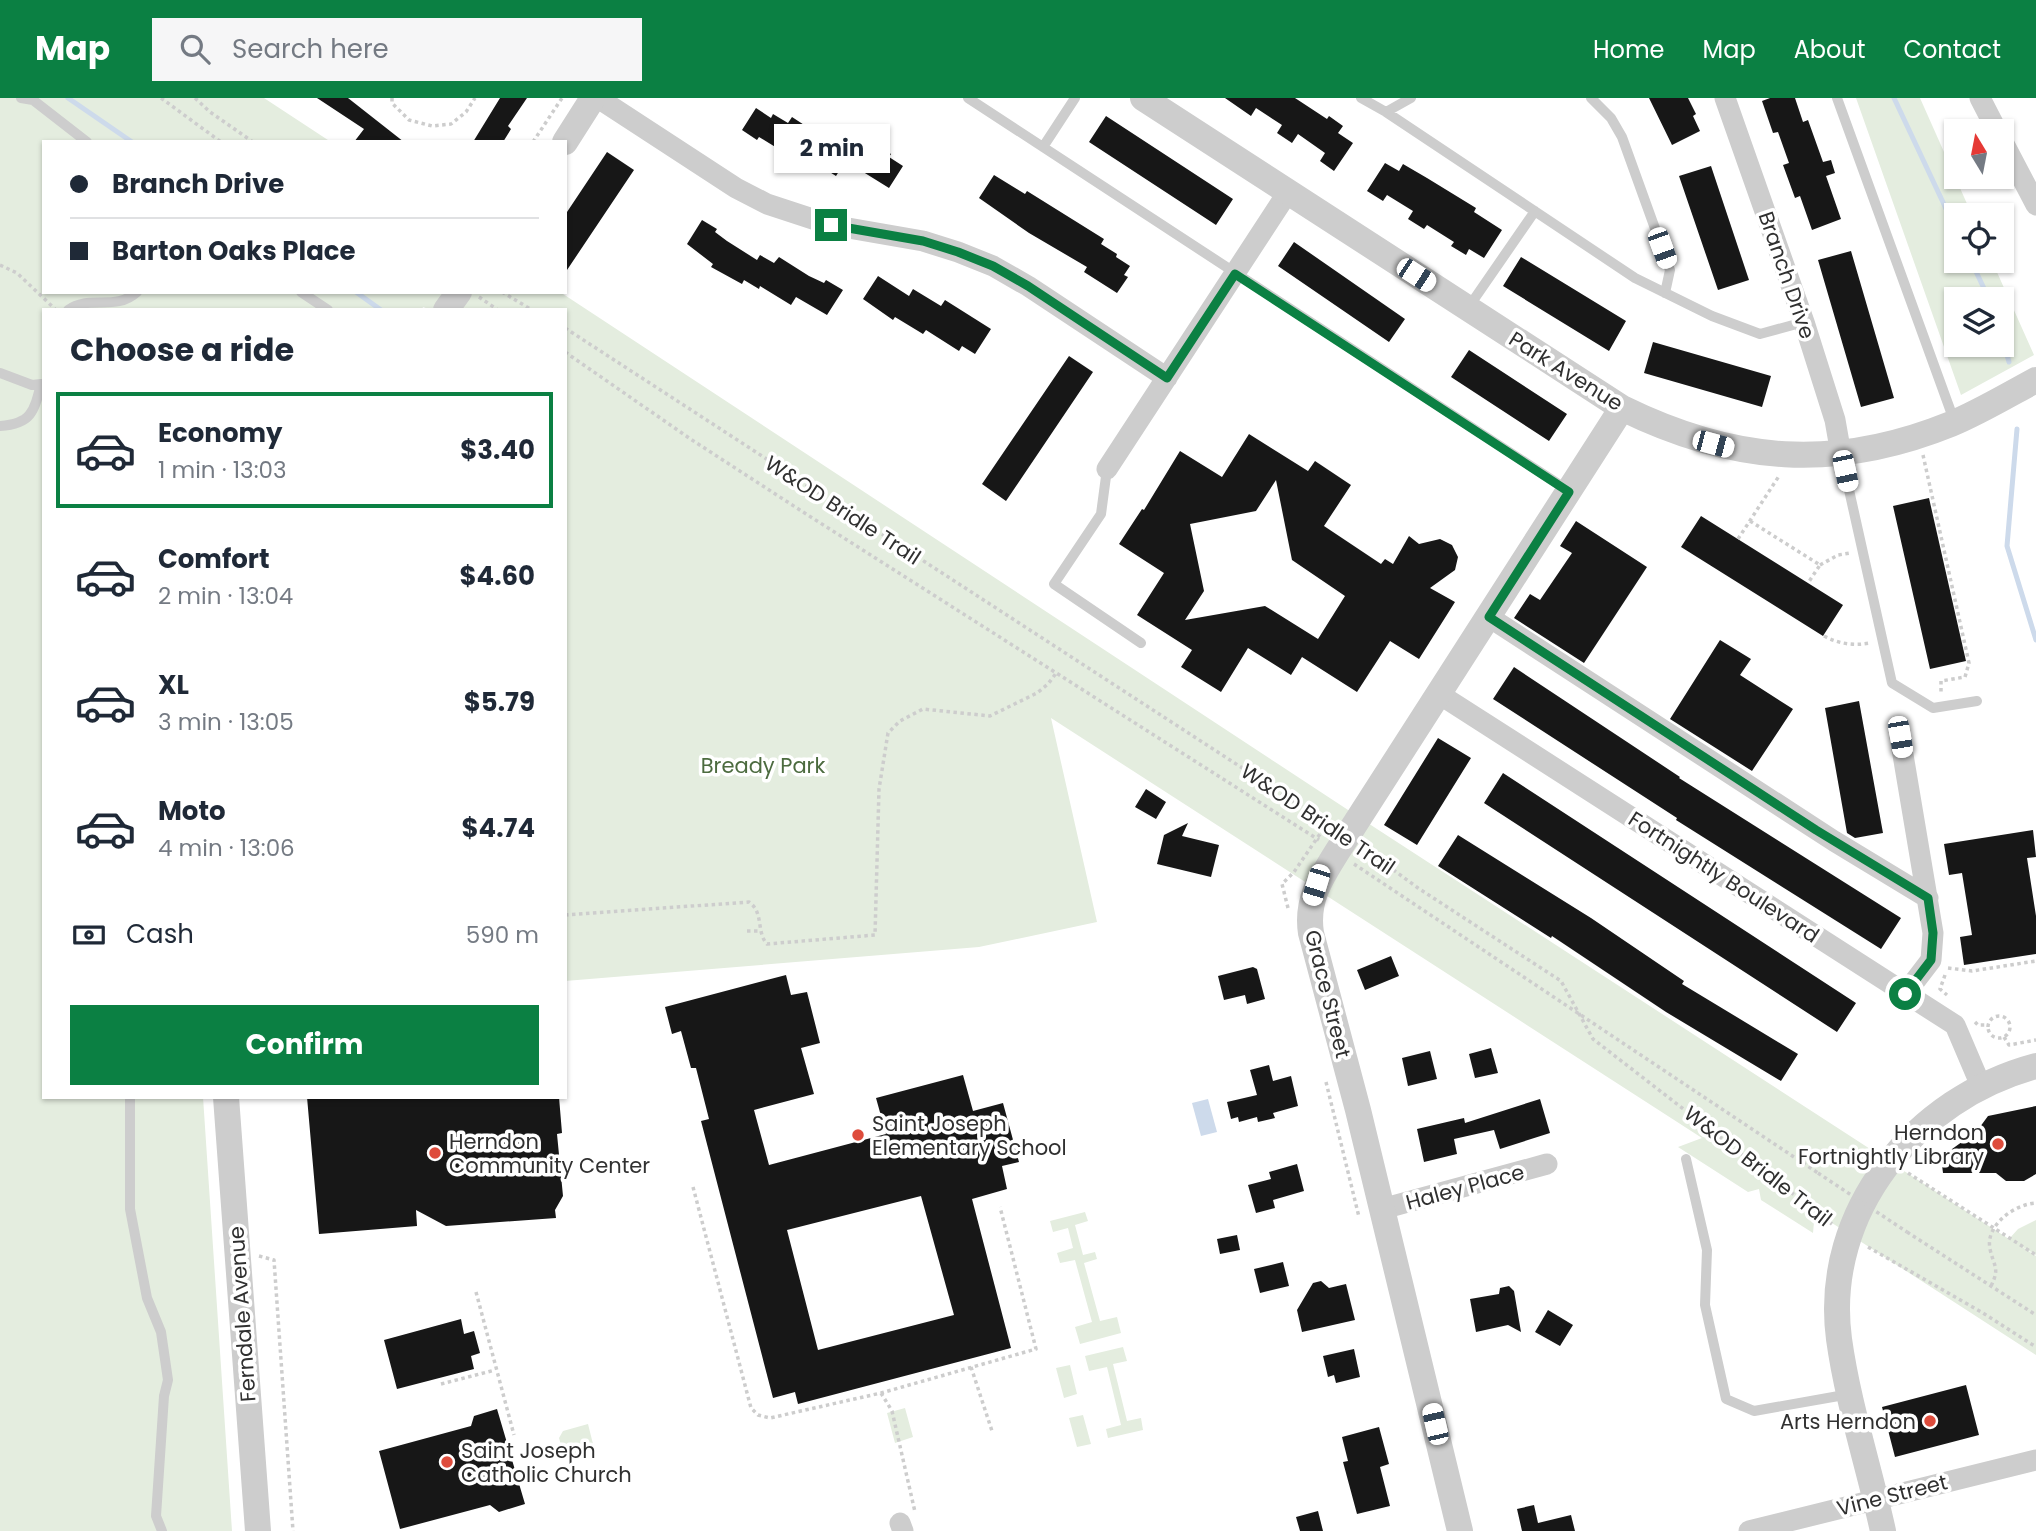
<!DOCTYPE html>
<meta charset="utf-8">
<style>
:root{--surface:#fff;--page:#f6f6f7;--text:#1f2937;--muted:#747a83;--line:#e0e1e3;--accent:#0b8043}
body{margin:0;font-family:Poppins,sans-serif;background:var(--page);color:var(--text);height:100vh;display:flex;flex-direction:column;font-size:26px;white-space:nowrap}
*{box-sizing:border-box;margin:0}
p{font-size:23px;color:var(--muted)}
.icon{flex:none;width:38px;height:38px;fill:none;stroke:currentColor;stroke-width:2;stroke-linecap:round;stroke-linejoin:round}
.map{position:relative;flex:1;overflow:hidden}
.side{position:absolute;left:42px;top:210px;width:525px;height:791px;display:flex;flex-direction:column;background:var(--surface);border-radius:0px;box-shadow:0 2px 5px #0004}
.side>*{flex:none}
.banner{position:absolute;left:42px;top:42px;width:525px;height:154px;border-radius:0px;box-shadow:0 2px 5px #0004;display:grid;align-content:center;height:154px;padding:0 28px;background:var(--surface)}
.needle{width:46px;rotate:350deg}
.tools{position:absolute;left:1944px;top:21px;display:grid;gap:14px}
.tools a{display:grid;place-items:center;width:70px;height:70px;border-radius:0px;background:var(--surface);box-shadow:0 2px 5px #0004;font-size:35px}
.end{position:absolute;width:32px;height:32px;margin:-16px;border:9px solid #0b8043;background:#fff;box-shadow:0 0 0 4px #fff}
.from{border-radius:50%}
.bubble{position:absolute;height:49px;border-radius:0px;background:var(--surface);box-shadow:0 2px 5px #0004;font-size:23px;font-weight:700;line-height:49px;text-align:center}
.car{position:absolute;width:21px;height:42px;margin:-21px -10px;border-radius:9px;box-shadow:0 0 5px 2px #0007;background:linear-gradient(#fff 24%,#345 0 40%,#fff 0 76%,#345 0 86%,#fff 0)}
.banner b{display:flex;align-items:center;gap:24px;height:66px;font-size:26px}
.banner b+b{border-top:2px solid var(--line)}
.banner i{width:18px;height:18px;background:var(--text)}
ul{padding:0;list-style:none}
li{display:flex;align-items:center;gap:21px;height:116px;margin:0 14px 10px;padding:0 14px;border:4px solid transparent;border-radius:0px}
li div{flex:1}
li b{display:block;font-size:26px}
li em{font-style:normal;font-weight:700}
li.on{border-color:var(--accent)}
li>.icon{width:63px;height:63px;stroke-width:1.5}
h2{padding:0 28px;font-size:32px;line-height:84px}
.pay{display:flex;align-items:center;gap:18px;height:77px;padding:0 28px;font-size:26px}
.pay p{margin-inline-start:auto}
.cta{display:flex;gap:14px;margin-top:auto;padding:14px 28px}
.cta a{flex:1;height:80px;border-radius:0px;background:var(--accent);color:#fff;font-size:28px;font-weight:700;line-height:80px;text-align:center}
header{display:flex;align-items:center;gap:42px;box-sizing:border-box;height:98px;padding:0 35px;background:var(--accent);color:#fff}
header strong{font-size:33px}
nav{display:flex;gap:38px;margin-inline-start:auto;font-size:24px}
.search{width:490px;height:63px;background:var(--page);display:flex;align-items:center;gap:18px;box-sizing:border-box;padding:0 24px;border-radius:0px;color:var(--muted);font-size:26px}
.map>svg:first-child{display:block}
.green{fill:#e4eddf;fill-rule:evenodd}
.water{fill:#cddaeb}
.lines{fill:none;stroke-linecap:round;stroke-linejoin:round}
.stream{stroke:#cddaeb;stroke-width:5}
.building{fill:#171717;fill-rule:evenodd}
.path{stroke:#cdcdcd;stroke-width:3.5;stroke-dasharray:3.5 3.5;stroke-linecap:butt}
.service{stroke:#cdcdcd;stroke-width:10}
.minor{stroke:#cdcdcd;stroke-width:21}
.tertiary{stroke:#cdcdcd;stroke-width:26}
.path-bridge{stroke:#cdcdcd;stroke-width:3.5;stroke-dasharray:3.5 3.5;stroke-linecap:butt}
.route{stroke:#0b8043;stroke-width:9}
.poi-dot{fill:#de4c3c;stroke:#fff;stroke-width:2.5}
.labels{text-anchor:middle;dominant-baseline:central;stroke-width:7;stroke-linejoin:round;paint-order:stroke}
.street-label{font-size:21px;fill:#303030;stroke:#fff}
.park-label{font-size:21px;fill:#4c6b3f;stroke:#fff}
.poi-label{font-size:21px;fill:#303030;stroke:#fff;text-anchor:start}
</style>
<header>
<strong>Map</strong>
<div class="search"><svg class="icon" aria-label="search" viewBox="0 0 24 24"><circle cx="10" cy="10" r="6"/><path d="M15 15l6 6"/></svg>Search here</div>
<nav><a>Home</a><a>Map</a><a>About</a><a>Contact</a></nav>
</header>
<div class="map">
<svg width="2036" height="1433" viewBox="0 0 2036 1433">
<rect width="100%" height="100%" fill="#fff"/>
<path class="green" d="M 0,0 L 264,0 L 331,44 L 44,44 L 44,194 L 560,194 L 1377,731 L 2009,1141 L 2018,1131 L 2036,1122 L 2036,1157 L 2018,1146 L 2036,1158 L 2036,1257 L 1815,1114 L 1813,1135 L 1761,1102 L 1759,1091 L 1748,1094 L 1678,1049 L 1702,1040 L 1051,620 L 1097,824 L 979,849 L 565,883 L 565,212 L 431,212 L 423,209 L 422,212 L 44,212 L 44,999 L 203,999 L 232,1433 L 0,1433 Z
M 1856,0 L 1920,0 L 1972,117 L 1956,117 L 1956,163 L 1992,163 L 2034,257 L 1961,297 ZM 1956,201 L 2002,201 L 2002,247 L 1956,247 Z
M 1085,1114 L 1088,1123 L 1075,1127 L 1083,1157 L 1095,1154 L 1097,1161 L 1084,1165 L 1100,1223 L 1117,1219 L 1121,1235 L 1080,1246 L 1075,1229 L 1092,1224 L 1075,1162 L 1060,1165 L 1057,1155 L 1073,1150 L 1068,1130 L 1053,1134 L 1050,1123 Z
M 1123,1249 L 1127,1263 L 1113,1266 L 1127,1323 L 1141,1320 L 1143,1332 L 1108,1340 L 1106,1331 L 1121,1327 L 1107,1269 L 1089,1273 L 1085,1258 Z
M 1070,1267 L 1077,1296 L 1064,1300 L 1056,1270 Z
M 905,1310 L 913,1339 L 895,1345 L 887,1315 Z
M 1083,1317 L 1091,1346 L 1077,1349 L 1069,1320 Z
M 588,1326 L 594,1350 L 571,1357 L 563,1354 L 559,1340 L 563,1333 Z"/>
<path class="water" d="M 1208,1001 L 1217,1034 L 1201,1038 L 1192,1005 Z"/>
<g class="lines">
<path class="stream" d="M 68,0 L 132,44
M 1894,0 L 1956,132
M 1971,163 L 1989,201
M 356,194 L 381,212
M 2002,239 L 2009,264
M 2017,331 L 2007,448 L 2036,542"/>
</g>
<path class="building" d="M 317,0 L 348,0 L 404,44 L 354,44 L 364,31 Z
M 500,0 L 527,0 L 508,28 L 511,31 L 503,44 L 473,44 Z
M 1225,0 L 1295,0 L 1327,21 L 1329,18 L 1343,28 L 1338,35 L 1353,45 L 1334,73 L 1320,63 L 1325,55 L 1298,36 L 1292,45 L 1277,35 L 1282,27 L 1256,10 L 1251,18 Z
M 1649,0 L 1688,0 L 1696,16 L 1693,18 L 1700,33 L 1672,47 Z
M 1770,0 L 1795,0 L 1803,24 L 1808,22 L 1823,64 L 1831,62 L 1835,75 L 1826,78 L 1841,121 L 1812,132 L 1800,98 L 1795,100 L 1783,67 L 1789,65 L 1778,34 L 1773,35 L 1762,3 Z
M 756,10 L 771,20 L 773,16 L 788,25 L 792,19 L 821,38 L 826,30 L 854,49 L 858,44 L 872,52 L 875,46 L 891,56 L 889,59 L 903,68 L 889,90 L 860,72 L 857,75 L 843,67 L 836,78 L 807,60 L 803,66 L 759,39 L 757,42 L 742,32 Z
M 1106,18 L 1233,101 L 1216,127 L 1089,44 Z
M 607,54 L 634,72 L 565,175 L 565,117 Z
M 1385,65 L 1399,73 L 1403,66 L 1427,80 L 1476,110 L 1474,114 L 1502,132 L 1484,160 L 1469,151 L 1466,157 L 1451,148 L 1454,144 L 1427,127 L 1424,131 L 1408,121 L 1413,113 L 1387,97 L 1383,103 L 1367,93 Z
M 1711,68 L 1749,182 L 1718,192 L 1679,78 Z
M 994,77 L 1025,96 L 1027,93 L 1104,141 L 1101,146 L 1117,156 L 1116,159 L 1130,168 L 1124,177 L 1128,179 L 1117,195 L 1084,174 L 1087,169 L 1029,135 L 979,100 Z
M 702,122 L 717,131 L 715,134 L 727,143 L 757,162 L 760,157 L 774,165 L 779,159 L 809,178 L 824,185 L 826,182 L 843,192 L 827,217 L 796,199 L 791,207 L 760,188 L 759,191 L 744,182 L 742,186 L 711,169 L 713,166 L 687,146 Z
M 1294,144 L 1405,221 L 1389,244 L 1278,168 Z
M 1851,153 L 1894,300 L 1861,309 L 1818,162 Z
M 1521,159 L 1626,223 L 1609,253 L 1503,188 Z
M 878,178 L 909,198 L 913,191 L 941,208 L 945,202 L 991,231 L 975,256 L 962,248 L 959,253 L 926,232 L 923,236 L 895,219 L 893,222 L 863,201 Z
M 1653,244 L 1771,278 L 1762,309 L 1644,275 Z
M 1469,252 L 1567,316 L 1549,343 L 1451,279 Z
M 1069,258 L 1093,274 L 1006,403 L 982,386 Z
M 1249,336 L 1308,373 L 1315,363 L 1351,387 L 1324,428 L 1381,466 L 1385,461 L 1393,466 L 1409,438 L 1419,446 L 1440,441 L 1452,447 L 1458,459 L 1455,472 L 1430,490 L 1455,504 L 1419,561 L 1390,543 L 1357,594 L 1302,559 L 1291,577 L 1248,550 L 1221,594 L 1181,569 L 1192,552 L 1137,517 L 1164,475 L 1119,446 L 1142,411 L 1144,412 L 1180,353 L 1222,379 ZM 1276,382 L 1292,462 L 1345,498 L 1318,541 L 1265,508 L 1185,522 L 1204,493 L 1190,426 L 1256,413 Z
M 1929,400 L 1966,563 L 1930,571 L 1893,408 Z
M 1701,418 L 1843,507 L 1823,538 L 1681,449 Z
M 1576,423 L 1647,469 L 1584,565 L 1514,520 L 1530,496 L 1540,502 L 1572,455 L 1560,448 Z
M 1720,542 L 1751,561 L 1740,577 L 1793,611 L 1752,673 L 1670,621 Z
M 1514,569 L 1680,679 L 1679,680 L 1901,820 L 1881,851 L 1676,722 L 1677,720 L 1493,601 Z
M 1859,603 L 1883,735 L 1855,740 L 1847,735 L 1825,610 Z
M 1438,640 L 1471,660 L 1417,747 L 1384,727 Z
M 1503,675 L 1856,905 L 1837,934 L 1484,705 Z
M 1146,691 L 1166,704 L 1156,721 L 1135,709 Z
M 1188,725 L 1182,738 L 1219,747 L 1211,779 L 1157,766 L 1164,737 Z
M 2033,732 L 2036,759 L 2027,760 L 2036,818 L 2036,856 L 1964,867 L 1960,839 L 1972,837 L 1962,775 L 1949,777 L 1944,746 Z
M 1458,737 L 1591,820 L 1684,883 L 1682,886 L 1798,956 L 1781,983 L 1666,914 L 1552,838 L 1551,840 L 1438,768 Z
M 1391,858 L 1399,878 L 1365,892 L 1357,872 Z
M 1253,869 L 1257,871 L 1265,901 L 1247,906 L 1245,897 L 1224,902 L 1218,878 Z
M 786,877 L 791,897 L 807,894 L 820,945 L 801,950 L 814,996 L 754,1012 L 769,1067 L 886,1036 L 876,1000 L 963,977 L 973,1013 L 1003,1005 L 1019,1064 L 1002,1068 L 1007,1091 L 972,1101 L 1011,1250 L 798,1306 L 795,1294 L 773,1300 L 701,1023 L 709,1021 L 696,970 L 691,970 L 681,933 L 672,936 L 665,909 ZM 921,1098 L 954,1217 L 818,1252 L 787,1132 Z
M 1491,950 L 1498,975 L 1475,980 L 1469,956 Z
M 1430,953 L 1437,981 L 1408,988 L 1402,960 Z
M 1269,967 L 1273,983 L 1291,978 L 1298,1008 L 1273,1015 L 1275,1020 L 1258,1024 L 1257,1019 L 1239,1024 L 1238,1019 L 1231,1021 L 1227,1004 L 1257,997 L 1250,972 Z
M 307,999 L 559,999 L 562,1035 L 557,1036 L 563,1098 L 555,1112 L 556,1120 L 446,1128 L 416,1112 L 417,1128 L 319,1136 Z
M 1540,1001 L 1550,1035 L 1500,1051 L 1494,1032 L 1454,1041 L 1457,1056 L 1424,1064 L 1417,1031 L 1464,1020 L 1465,1025 Z
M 2036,1008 L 2036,1076 L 2024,1083 L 2006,1083 L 1996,1075 L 1943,1075 L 1941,1059 L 1977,1033 L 1988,1018 Z
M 1297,1066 L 1304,1093 L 1273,1102 L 1275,1110 L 1256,1115 L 1248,1087 L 1271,1081 L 1269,1074 Z
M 1237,1137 L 1240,1152 L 1220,1156 L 1217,1141 Z
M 1283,1164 L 1289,1188 L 1260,1195 L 1254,1171 Z
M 1321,1183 L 1329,1190 L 1346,1186 L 1355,1222 L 1302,1234 L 1297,1212 L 1313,1185 Z
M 1509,1188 L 1514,1193 L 1521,1234 L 1508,1227 L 1476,1234 L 1470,1201 L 1499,1196 L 1500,1190 Z
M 1548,1212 L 1573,1227 L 1560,1248 L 1535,1234 Z
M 461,1221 L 464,1236 L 474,1233 L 480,1255 L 471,1258 L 474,1271 L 397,1291 L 384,1242 Z
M 1354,1251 L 1360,1279 L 1336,1285 L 1334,1277 L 1328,1279 L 1323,1258 Z
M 1966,1287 L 1979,1337 L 1895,1359 L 1882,1309 Z
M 497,1311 L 525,1406 L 499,1414 L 490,1407 L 400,1431 L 379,1353 L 471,1328 L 474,1318 Z
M 1379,1329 L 1389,1366 L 1380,1369 L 1390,1408 L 1357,1416 L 1343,1364 L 1348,1363 L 1342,1339 Z
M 1534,1407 L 1538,1425 L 1571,1417 L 1575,1433 L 1522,1433 L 1517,1411 Z
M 1318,1413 L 1323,1433 L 1300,1433 L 1296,1419 Z"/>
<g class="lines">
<path class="path" d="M 161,0 L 221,44
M 195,0 L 210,14 L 253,44
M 392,0 L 392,5 L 409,22 L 432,28 L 451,26 L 466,14 L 475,0
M 533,44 L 562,0
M 0,167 L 17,175 L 55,211
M 502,194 L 532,212
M 479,199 L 498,212
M 565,230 L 1330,727
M 565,254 L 692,342 L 803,414 L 1319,742
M 1923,357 L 1969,565 L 1965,579 L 1941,583 L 1941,596
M 1750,423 L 1820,467 L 1808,485
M 1738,441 L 1779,378
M 1820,467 L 1838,457 L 1850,455
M 1824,538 C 1839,546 1854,548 1870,545
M 1365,751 L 1418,790 L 1561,883 L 1593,941 L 1832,1126
M 1354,766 L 1818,1075
M 1288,810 L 1282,786 L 1294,774 L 1322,733
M 565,817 L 749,804 C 764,814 756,834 767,846 L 875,837 L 879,691 L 888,635 L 900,623 L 923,611 L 990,618 L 1037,595 L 1048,586 L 1057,574
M 747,833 L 761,833
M 1948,870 L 1972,873 L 2036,863
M 1945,877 L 1940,891 L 1947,897
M1988 929a11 11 0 1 1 22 0a11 11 0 1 1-22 0Z
M 1975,924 L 1978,927 L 1988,927
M 2004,939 L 2009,947 L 2036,942
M 1326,984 L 1359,1119
M 1908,1075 L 2036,1157
M 693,1089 L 751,1310 L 758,1317 L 770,1320 L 881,1295 L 1036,1251 L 1000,1109
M 1907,1134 L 2036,1217
M 1868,1149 L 1983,1215 L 2036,1249
M 259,1158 L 274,1162 L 293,1433
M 1991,1188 C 2000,1170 1994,1169 1990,1151 C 1985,1127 2015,1106 2036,1105
M 476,1194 L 514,1337
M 971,1269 L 992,1333
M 441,1286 L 495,1272
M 881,1295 L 892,1313 L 915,1414"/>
<path class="service" d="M 21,0 L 33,2 L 87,44
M 968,0 L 1569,393
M 1361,0 L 1386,14 L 1635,180 L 1712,218 L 1760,236 L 1804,224
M 1591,0 L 1611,20 L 1622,39 L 1670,172 L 1665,195
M 1837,0 L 1955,325
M 1386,14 L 1411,0
M 1043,49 L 1075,0
M 301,194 L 328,212
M 1468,210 L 1535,113
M 68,212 C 90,196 115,214 137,194
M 0,275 L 32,287 L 41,286 C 34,314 31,326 0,328
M 1841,356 L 1892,585 L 1933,610 L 1977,603
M 1107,371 L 1101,416 L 1054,486 L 1141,545
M 130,999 L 130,1111 L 147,1200 L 161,1234 L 168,1282 L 164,1298 L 156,1418 L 162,1433
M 1686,1061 L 1707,1152 L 1705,1207 L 1726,1301 L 1754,1313 L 1850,1296"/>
<path class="minor" d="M 598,0 L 736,90 L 767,106 L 831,127 L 923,143 L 958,154 L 993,168 L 1028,188 L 1167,280
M 1725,0 L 1804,224 L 1835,322 L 1841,356
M 1980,0 L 1997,33
M 2002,42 L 2036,107
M 1107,371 L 1288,94
M 1489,519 L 1834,743 L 1928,800
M 1439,596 L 1955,927 L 1981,988
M 1900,639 L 1933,835 L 1931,862 L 1905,896
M 1382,1111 L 1547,1066
M 900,1425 L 903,1433
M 1749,1433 L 2036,1362"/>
<path class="tertiary" d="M 1143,0 L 1622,310 C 1734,365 1835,373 1951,326 C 1980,314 2008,297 2036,282
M 565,44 L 593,0
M 446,212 L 459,194
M 226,999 L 258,1433
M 1460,1433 L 1358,1012 L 1311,835 C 1306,803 1320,781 1337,754 L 1622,310
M 1883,1433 C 1869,1369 1848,1306 1839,1241 C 1822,1113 1916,1000 2036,968"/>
<path class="path-bridge" d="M 1818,1075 L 1907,1134"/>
</g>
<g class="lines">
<path class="route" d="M 831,127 L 923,143 L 958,154 L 993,168 L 1028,188 L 1167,280 L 1235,176 L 1569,394 L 1489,519 L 1816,732 L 1928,800 L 1933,835 L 1931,862 L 1905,896"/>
</g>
<g class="poi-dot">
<circle cx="858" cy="1037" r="7"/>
<circle cx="1998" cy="1046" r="7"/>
<circle cx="435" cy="1055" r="7"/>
<circle cx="1930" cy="1323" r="7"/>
<circle cx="447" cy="1364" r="7"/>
</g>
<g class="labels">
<g class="street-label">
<text transform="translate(1787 177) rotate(71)">Branch Drive</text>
<text transform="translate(1566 273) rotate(32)">Park Avenue</text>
<text transform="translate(843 412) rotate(33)">W&amp;OD Bridle Trail</text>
<text transform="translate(1318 721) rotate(34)">W&amp;OD Bridle Trail</text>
<text transform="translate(1724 779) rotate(33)">Fortnightly Boulevard</text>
<text transform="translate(1328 896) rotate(76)">Grace Street</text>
<text transform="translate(1758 1068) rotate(38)">W&amp;OD Bridle Trail</text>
<text transform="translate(1465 1089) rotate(-15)">Haley Place</text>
<text transform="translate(242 1216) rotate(-94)">Ferndale Avenue</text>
<text transform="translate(1892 1397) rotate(-14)">Vine Street</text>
</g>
<g class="park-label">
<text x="763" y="667">Bready Park</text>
</g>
<g class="poi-label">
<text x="872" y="1025">Saint Joseph<tspan x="872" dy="24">Elementary School</tspan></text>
<text x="1984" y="1034" text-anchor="end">Herndon<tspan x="1984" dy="24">Fortnightly Library</tspan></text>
<text x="449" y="1043">Herndon<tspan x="449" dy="24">Community Center</tspan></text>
<text x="1916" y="1323" text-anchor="end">Arts Herndon</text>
<text x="461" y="1352">Saint Joseph<tspan x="461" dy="24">Catholic Church</tspan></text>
</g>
</g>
</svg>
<div class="tools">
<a><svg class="needle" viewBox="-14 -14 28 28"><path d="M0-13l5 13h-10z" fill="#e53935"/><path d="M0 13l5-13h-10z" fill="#747a83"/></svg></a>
<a><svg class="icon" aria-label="locate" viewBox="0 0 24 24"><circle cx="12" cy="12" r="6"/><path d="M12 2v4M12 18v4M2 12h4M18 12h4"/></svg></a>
<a><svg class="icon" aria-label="layers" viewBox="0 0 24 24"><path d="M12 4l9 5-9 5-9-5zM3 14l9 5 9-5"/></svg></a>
</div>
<i class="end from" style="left:1905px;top:896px"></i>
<i class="end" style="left:831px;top:127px"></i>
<div class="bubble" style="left:774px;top:26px;width:116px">2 min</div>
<i class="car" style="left:1662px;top:150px;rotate:160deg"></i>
<i class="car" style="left:1416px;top:177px;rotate:123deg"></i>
<i class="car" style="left:1713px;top:346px;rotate:105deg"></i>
<i class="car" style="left:1845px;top:373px;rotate:168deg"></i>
<i class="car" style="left:1900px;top:639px;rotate:170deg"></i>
<i class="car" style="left:1316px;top:787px;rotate:197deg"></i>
<i class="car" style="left:1435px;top:1326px;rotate:347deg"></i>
<div class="banner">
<b><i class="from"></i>Branch Drive</b>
<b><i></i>Barton Oaks Place</b>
</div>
<section class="side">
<h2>Choose a ride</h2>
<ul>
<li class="on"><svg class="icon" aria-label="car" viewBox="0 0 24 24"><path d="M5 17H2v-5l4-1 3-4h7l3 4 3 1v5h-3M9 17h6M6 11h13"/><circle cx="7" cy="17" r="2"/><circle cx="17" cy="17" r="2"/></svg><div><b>Economy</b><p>1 min · 13:03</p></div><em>$3.40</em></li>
<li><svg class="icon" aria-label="car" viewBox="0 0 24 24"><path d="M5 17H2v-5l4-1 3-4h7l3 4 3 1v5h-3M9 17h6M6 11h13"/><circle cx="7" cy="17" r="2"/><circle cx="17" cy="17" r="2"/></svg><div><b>Comfort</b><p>2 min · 13:04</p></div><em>$4.60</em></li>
<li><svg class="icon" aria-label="car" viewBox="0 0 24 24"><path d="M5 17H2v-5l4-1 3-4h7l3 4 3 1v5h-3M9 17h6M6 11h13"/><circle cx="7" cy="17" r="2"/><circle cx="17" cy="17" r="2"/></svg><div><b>XL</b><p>3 min · 13:05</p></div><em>$5.79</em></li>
<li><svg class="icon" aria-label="car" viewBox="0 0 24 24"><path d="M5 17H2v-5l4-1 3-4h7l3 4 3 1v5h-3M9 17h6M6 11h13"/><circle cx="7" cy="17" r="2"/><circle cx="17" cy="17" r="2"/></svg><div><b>Moto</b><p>4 min · 13:06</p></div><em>$4.74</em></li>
</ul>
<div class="pay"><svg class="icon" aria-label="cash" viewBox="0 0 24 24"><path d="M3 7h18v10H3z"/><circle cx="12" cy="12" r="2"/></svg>Cash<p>590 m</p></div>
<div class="cta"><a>Confirm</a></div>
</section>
</div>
